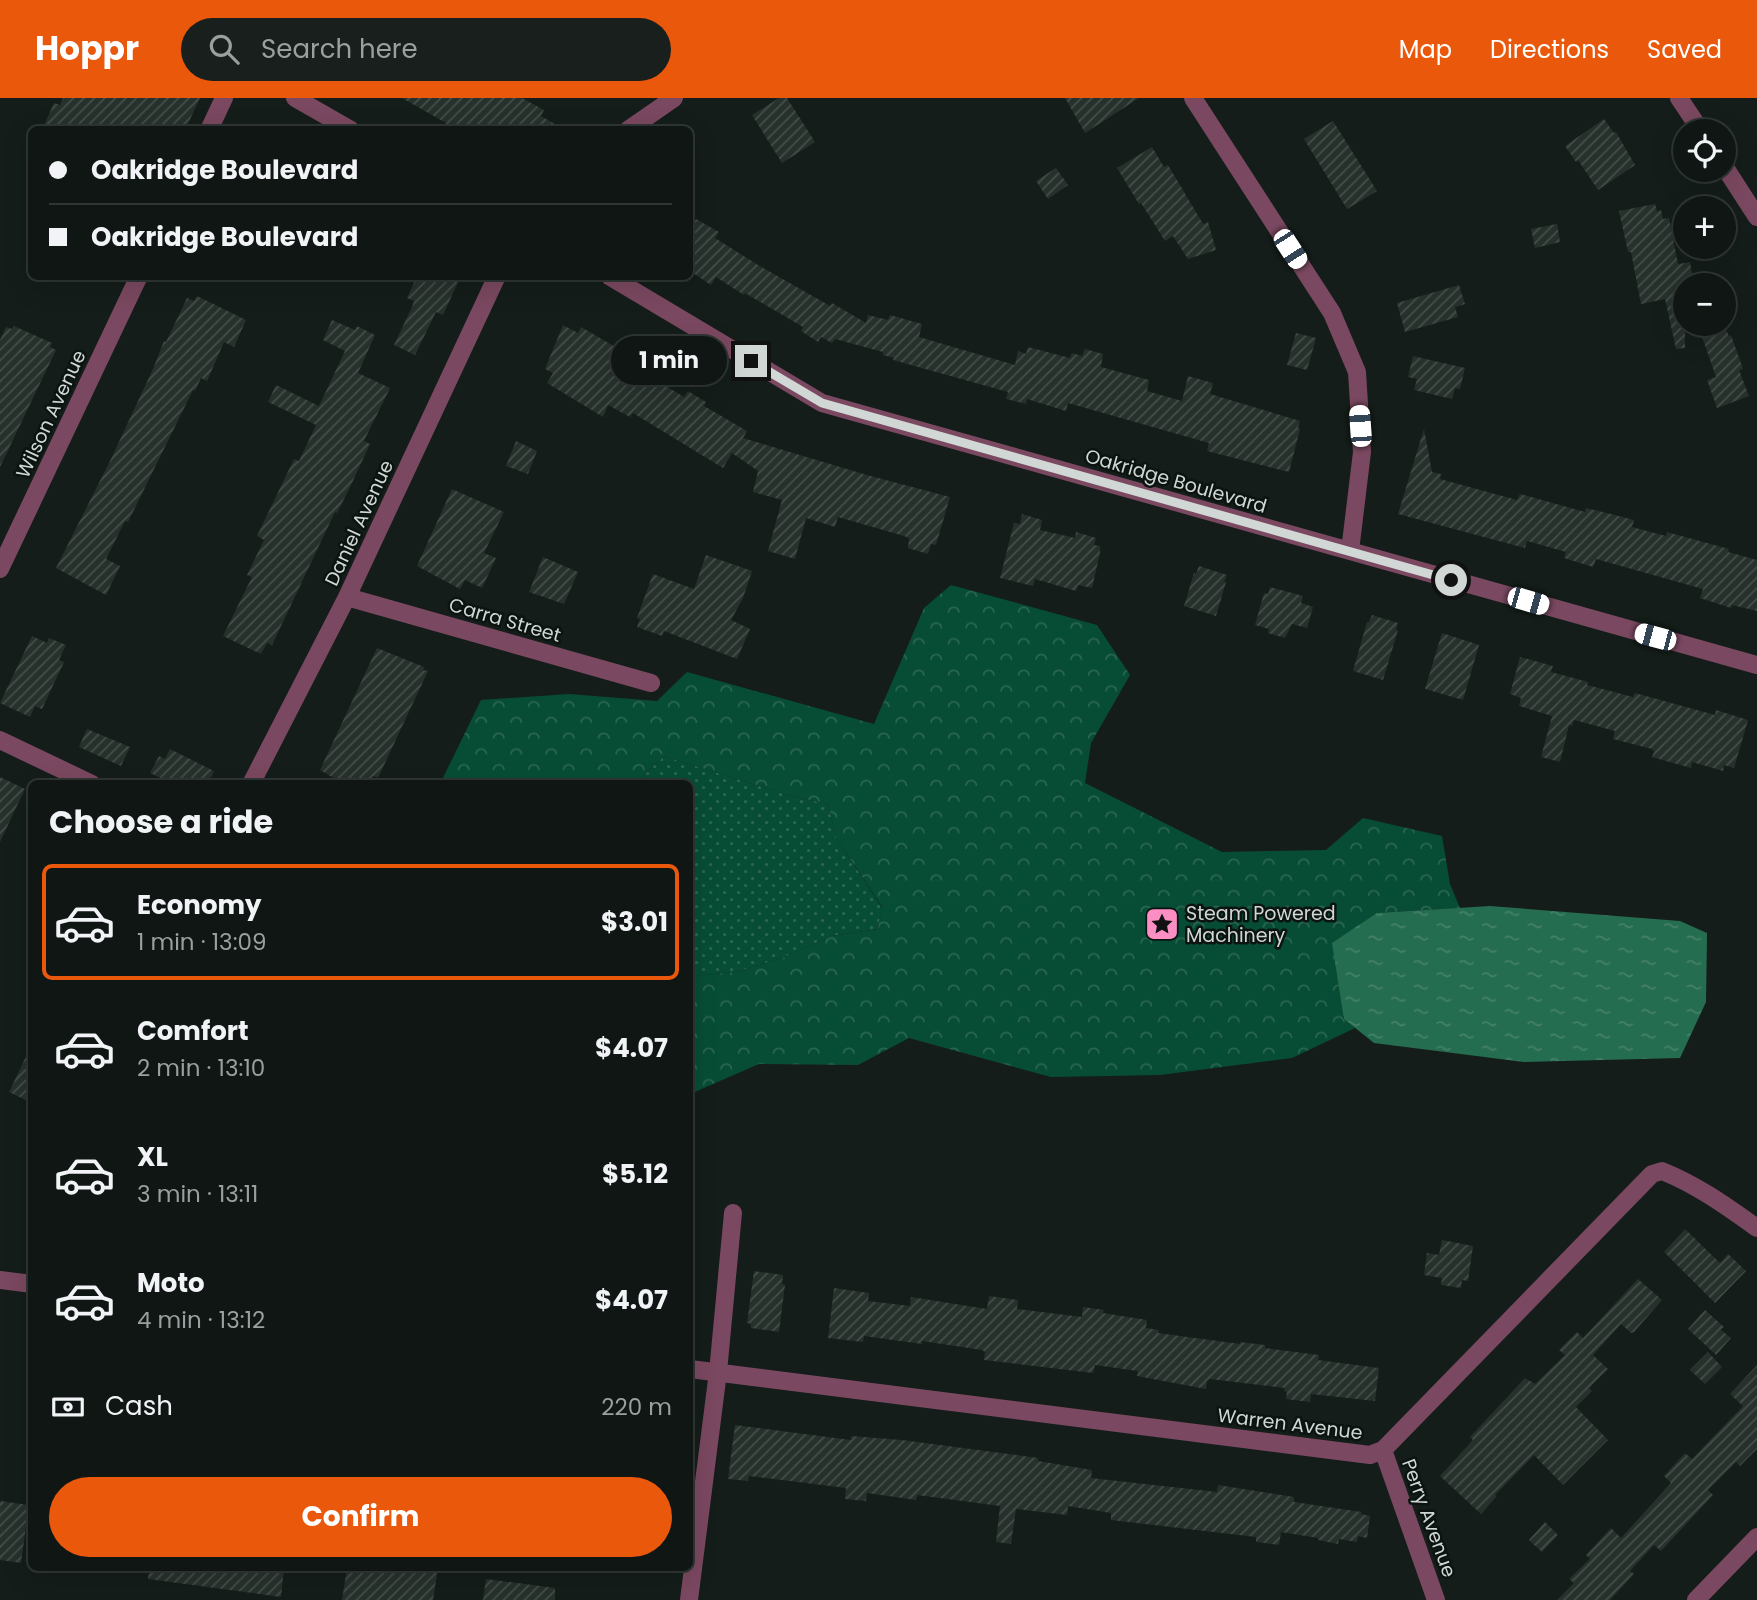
<!DOCTYPE html>
<meta charset="utf-8">
<style>
:root{--surface:#0f1613;--page:#181f1c;--text:#f1f3f6;--muted:#9b9fa0;--line:#2f3533;--accent:#ea580c}
body{margin:0;font-family:Poppins,sans-serif;background:var(--page);color:var(--text);height:100vh;display:flex;flex-direction:column;font-size:26px;white-space:nowrap}
*{box-sizing:border-box;margin:0}
p{font-size:23px;color:var(--muted)}
.icon{flex:none;width:38px;height:38px;fill:none;stroke:currentColor;stroke-width:2;stroke-linecap:round;stroke-linejoin:round}
.map{position:relative;flex:1;overflow:hidden}
.side{position:absolute;left:28px;top:682px;width:665px;height:791px;display:flex;flex-direction:column;background:var(--surface);border-radius:10px;box-shadow:0 7px 28px #0002,0 0 0 2px var(--line)}
.side>*{flex:none}
.hud{position:absolute;left:28px;top:28px;width:665px;height:154px;border-radius:10px;box-shadow:0 7px 28px #0002,0 0 0 2px var(--line);display:grid;align-content:center;height:154px;padding:0 21px;background:var(--surface)}
.buttons{position:absolute;left:1673px;top:21px;display:grid;gap:14px}
.buttons a{display:grid;place-items:center;width:63px;height:63px;border-radius:50%;background:var(--surface);box-shadow:0 7px 28px #0002,0 0 0 2px var(--line);font-size:35px}
.end{position:absolute;width:32px;height:32px;margin:-16px;border:9px solid #d1d7d4;background:#111;box-shadow:0 0 0 4px #111}
.from{border-radius:50%}
.bubble{position:absolute;height:49px;border-radius:24px;background:var(--surface);box-shadow:0 7px 28px #0002,0 0 0 2px var(--line);font-size:23px;font-weight:700;line-height:49px;text-align:center}
.car{position:absolute;width:21px;height:42px;margin:-21px -10px;border-radius:9px;box-shadow:0 0 5px 2px #0007;background:linear-gradient(#fff 24%,#345 0 40%,#fff 0 76%,#345 0 86%,#fff 0)}
.hud b{display:flex;align-items:center;gap:24px;height:66px;font-size:26px}
.hud b+b{border-top:2px solid var(--line)}
.hud i{width:18px;height:18px;background:var(--text)}
ul{padding:0;list-style:none}
li{display:flex;align-items:center;gap:21px;height:116px;margin:0 14px 10px;padding:0 7px;border:4px solid transparent;border-radius:10px}
li div{flex:1}
li b{display:block;font-size:26px}
li em{font-style:normal;font-weight:700}
li.active{border-color:var(--accent)}
li>.icon{width:63px;height:63px;stroke-width:1.5}
h2{padding:0 21px;font-size:32px;line-height:84px}
.pay{display:flex;align-items:center;gap:18px;height:77px;padding:0 21px;font-size:26px}
.pay p{margin-inline-start:auto}
.action{display:flex;gap:14px;margin-top:auto;padding:14px 21px}
.action a{flex:1;height:80px;border-radius:42px;background:var(--accent);color:#fff;font-size:28px;font-weight:700;line-height:80px;text-align:center}
header{display:flex;align-items:center;gap:42px;box-sizing:border-box;height:98px;padding:0 35px;background:var(--accent);color:#fff}
header strong{font-size:33px}
nav{display:flex;gap:38px;margin-inline-start:auto;font-size:24px}
.search{width:490px;height:63px;background:var(--page);display:flex;align-items:center;gap:18px;box-sizing:border-box;padding:0 24px;border-radius:38px;color:var(--muted);font-size:26px}
.map>svg:first-child{display:block}
.grass{fill:url(#grass-dots)}
.forest{fill:url(#forest-crowns)}
.water{fill:url(#water-ripples)}
.building{fill:url(#building-hatch)}
.lines{fill:none;stroke-linecap:round;stroke-linejoin:round}
.minor{stroke:#7a4860;stroke-width:18}
.tertiary{stroke:#7a4860;stroke-width:18}
.route{stroke:#d1d7d4;stroke-width:9}
.labels{text-anchor:middle;dominant-baseline:central;stroke-width:5;stroke-linejoin:round;paint-order:stroke}
.street-label{font-size:19px;fill:#d1d7d4;stroke:#0b1410}
.poi-label{font-size:19px;fill:#d1d7d4;stroke:#0b1410;text-anchor:start}
</style>
<header>
<strong>Hoppr</strong>
<div class="search"><svg class="icon" aria-label="search" viewBox="0 0 24 24"><circle cx="10" cy="10" r="6"/><path d="M15 15l6 6"/></svg>Search here</div>
<nav><a>Map</a><a>Directions</a><a>Saved</a></nav>
</header>
<div class="map">
<svg width="1757" height="1502" viewBox="0 0 1757 1502">
<defs>
<pattern id="grass-dots" width="8" height="8" patternUnits="userSpaceOnUse" patternTransform="scale(1.75)"><rect width="8" height="8" fill="#074d35"/><path d="M2 2h.1M6 6h.1" fill="none" stroke="#2a6651" stroke-width="1.8" stroke-linecap="round"/></pattern>
<pattern id="forest-crowns" width="20" height="18" patternUnits="userSpaceOnUse" patternTransform="scale(1.75)"><rect width="20" height="18" fill="#074d35"/><path d="M2 6a3 3 0 1 1 6 0M12 15a3 3 0 1 1 6 0" fill="none" stroke="#2a6651"/></pattern>
<pattern id="water-ripples" width="26" height="14" patternUnits="userSpaceOnUse" patternTransform="scale(1.75)"><rect width="26" height="14" fill="#256d50"/><path d="M2 4q2-2 4 0t4 0M15 11q2-2 4 0t4 0" fill="none" stroke="#448168"/></pattern>
<pattern id="building-hatch" width="6" height="6" patternUnits="userSpaceOnUse" patternTransform="scale(1.75)"><rect width="6" height="6" fill="#27312c"/><path d="M-1 1l2-2M0 6l6-6M5 7l2-2" fill="none" stroke="#454e4a"/></pattern>
</defs>
<rect width="100%" height="100%" fill="#141d19"/>
<path class="grass" d="M 664,658 L 791,698 L 828,706 L 836,739 L 882,810 L 878,831 L 831,838 L 782,860 L 736,874 L 690,878 L 690,686 L 635,686 Z"/>
<path class="forest" d="M 951,487 L 1097,527 L 1130,577 L 1091,645 L 1085,685 L 1222,754 L 1326,752 L 1363,720 L 1442,738 L 1450,786 L 1460,810 L 1378,815 L 1343,920 L 1355,930 L 1292,960 L 1160,977 L 1051,979 L 909,940 L 858,967 L 759,966 L 690,996 L 690,878 L 736,874 L 782,860 L 831,838 L 878,831 L 882,809 L 836,739 L 828,706 L 791,698 L 664,658 L 635,686 L 440,686 L 481,602 L 569,596 L 657,603 L 687,574 L 874,626 L 924,510 Z"/>
<path class="water" d="M 1490,808 L 1680,823 L 1707,835 L 1706,904 L 1680,960 L 1524,964 L 1374,945 L 1344,921 L 1332,845 L 1377,815 Z"/>
<path class="building" d="M 63,0 L 200,0 L 185,32 L 42,32 L 54,5 L 60,7 Z
M 402,0 L 522,0 L 544,12 L 541,18 L 565,32 L 442,32 L 446,25 Z
M 779,0 L 787,0 L 815,44 L 782,65 L 752,17 Z
M 1065,0 L 1139,0 L 1085,35 Z
M 1604,21 L 1614,35 L 1616,34 L 1635,67 L 1598,92 L 1578,62 L 1576,64 L 1565,48 Z
M 1333,23 L 1377,93 L 1347,111 L 1304,41 Z
M 1152,49 L 1164,69 L 1168,67 L 1203,126 L 1208,124 L 1216,152 L 1188,161 L 1173,138 L 1165,143 L 1141,105 L 1139,106 L 1117,70 Z
M 1056,70 L 1068,87 L 1048,101 L 1036,83 Z
M 1655,106 L 1657,113 L 1661,112 L 1663,121 L 1669,120 L 1678,166 L 1690,164 L 1694,187 L 1685,187 L 1685,250 L 1676,251 L 1665,201 L 1641,206 L 1631,154 L 1628,154 L 1619,113 Z
M 696,121 L 719,134 L 715,140 L 758,167 L 830,208 L 832,205 L 866,225 L 868,217 L 888,222 L 890,217 L 922,226 L 919,239 L 1015,267 L 1018,253 L 1026,256 L 1028,249 L 1070,260 L 1072,255 L 1082,258 L 1085,251 L 1103,256 L 1101,269 L 1149,282 L 1147,293 L 1182,303 L 1188,278 L 1213,285 L 1210,296 L 1300,323 L 1298,330 L 1300,331 L 1289,374 L 1207,353 L 1209,345 L 1068,305 L 1066,313 L 1027,301 L 1026,306 L 1006,301 L 1008,294 L 893,262 L 894,260 L 883,257 L 883,254 L 835,241 L 832,245 L 821,239 L 818,244 L 801,233 L 803,229 L 745,195 L 744,197 L 716,179 L 711,187 L 690,173 L 690,132 Z
M 1557,126 L 1560,144 L 1535,150 L 1531,131 Z
M 417,178 L 461,178 L 443,217 L 436,214 L 415,257 L 394,247 L 412,209 L 414,203 L 407,200 Z
M 1459,187 L 1465,206 L 1455,209 L 1458,219 L 1405,234 L 1397,205 Z
M 197,198 L 246,222 L 234,249 L 224,244 L 207,283 L 201,280 L 195,293 L 193,292 L 128,424 L 125,423 L 106,461 L 120,468 L 106,497 L 56,470 L 111,361 L 153,271 L 164,243 L 166,244 L 187,200 L 194,203 Z
M 332,222 L 355,232 L 357,228 L 375,237 L 358,275 L 390,290 L 364,343 L 370,346 L 351,387 L 337,415 L 335,414 L 272,547 L 267,545 L 261,556 L 223,538 L 252,479 L 247,477 L 264,442 L 257,438 L 294,361 L 299,363 L 316,327 L 268,304 L 276,287 L 319,308 L 345,253 L 323,242 Z
M 563,227 L 578,235 L 581,229 L 657,273 L 653,280 L 684,299 L 688,293 L 706,304 L 704,308 L 747,333 L 743,340 L 867,377 L 950,399 L 936,447 L 931,446 L 928,456 L 908,450 L 909,440 L 904,438 L 838,419 L 835,429 L 806,420 L 795,461 L 768,453 L 782,402 L 753,394 L 758,373 L 732,355 L 723,370 L 633,315 L 630,319 L 608,307 L 603,319 L 547,285 L 553,275 L 545,271 Z
M 1724,227 L 1729,238 L 1731,237 L 1743,271 L 1739,272 L 1749,298 L 1717,310 L 1707,282 L 1716,279 L 1701,236 Z
M 14,228 L 52,245 L 50,249 L 56,252 L 0,369 L 0,242 L 6,229 L 12,231 Z
M 1296,235 L 1316,240 L 1307,272 L 1287,267 Z
M 1413,258 L 1465,270 L 1460,291 L 1455,290 L 1452,301 L 1414,292 L 1417,281 L 1408,279 Z
M 1424,331 L 1432,374 L 1441,376 L 1440,381 L 1517,402 L 1520,396 L 1585,414 L 1586,410 L 1615,417 L 1634,422 L 1632,429 L 1666,438 L 1667,434 L 1729,451 L 1728,454 L 1757,462 L 1757,513 L 1732,507 L 1731,510 L 1700,500 L 1703,491 L 1596,461 L 1593,469 L 1564,460 L 1566,454 L 1527,443 L 1525,450 L 1398,416 Z
M 516,343 L 537,353 L 528,376 L 506,368 Z
M 452,391 L 504,414 L 484,455 L 496,460 L 482,490 L 465,482 L 460,491 L 417,468 Z
M 1022,416 L 1042,422 L 1040,432 L 1075,440 L 1076,434 L 1096,440 L 1094,447 L 1100,448 L 1100,455 L 1092,490 L 1078,487 L 1076,493 L 1035,481 L 1033,488 L 1000,480 L 1014,425 L 1020,426 Z
M 706,457 L 752,473 L 743,500 L 731,522 L 750,531 L 737,561 L 664,533 L 662,538 L 637,529 L 640,521 L 637,520 L 653,476 L 694,491 Z
M 543,459 L 578,474 L 564,506 L 529,494 Z
M 1199,468 L 1227,477 L 1224,484 L 1226,484 L 1216,518 L 1184,508 L 1194,475 L 1196,476 Z
M 1270,489 L 1303,498 L 1301,505 L 1313,509 L 1307,530 L 1292,526 L 1285,540 L 1268,535 L 1269,531 L 1255,527 L 1264,495 L 1268,496 Z
M 1372,517 L 1398,525 L 1396,532 L 1398,532 L 1383,582 L 1353,573 L 1367,524 L 1369,524 Z
M 1442,535 L 1479,547 L 1463,602 L 1425,591 Z
M 32,538 L 47,545 L 49,540 L 66,547 L 59,562 L 64,564 L 42,611 L 35,608 L 30,619 L 0,605 Z
M 377,550 L 424,569 L 423,572 L 428,573 L 378,680 L 373,678 L 369,686 L 344,686 L 320,672 Z
M 1520,559 L 1553,568 L 1551,574 L 1588,584 L 1587,587 L 1633,599 L 1635,595 L 1715,617 L 1716,612 L 1748,622 L 1734,670 L 1724,667 L 1723,673 L 1692,664 L 1691,670 L 1652,659 L 1654,654 L 1652,651 L 1613,641 L 1615,633 L 1574,622 L 1572,628 L 1569,627 L 1560,664 L 1541,659 L 1552,618 L 1519,608 L 1521,600 L 1510,596 Z
M 87,631 L 130,649 L 121,668 L 79,649 Z
M 170,651 L 214,673 L 208,686 L 157,686 L 161,680 L 150,675 L 159,658 L 165,661 Z
M 0,679 L 25,691 L 0,744 Z
M 32,946 L 32,1005 L 9,994 Z
M 1685,1131 L 1720,1165 L 1728,1156 L 1746,1173 L 1715,1205 L 1664,1154 Z
M 1442,1142 L 1473,1148 L 1468,1183 L 1462,1182 L 1461,1190 L 1441,1187 L 1442,1180 L 1424,1177 L 1427,1155 L 1439,1157 Z
M 754,1173 L 783,1177 L 782,1186 L 785,1187 L 779,1234 L 751,1230 L 751,1226 L 747,1225 Z
M 1638,1181 L 1662,1202 L 1634,1234 L 1631,1235 L 1621,1226 L 1593,1257 L 1608,1271 L 1589,1290 L 1592,1293 L 1576,1309 L 1608,1342 L 1563,1387 L 1534,1357 L 1495,1397 L 1497,1398 L 1481,1416 L 1440,1378 L 1473,1342 L 1470,1339 L 1525,1280 L 1535,1286 L 1565,1257 L 1559,1252 L 1577,1234 L 1583,1240 Z
M 834,1190 L 869,1195 L 868,1203 L 910,1208 L 911,1199 L 987,1211 L 989,1198 L 1018,1202 L 1017,1211 L 1082,1219 L 1083,1209 L 1104,1212 L 1103,1215 L 1147,1222 L 1146,1230 L 1159,1232 L 1158,1235 L 1240,1246 L 1240,1244 L 1265,1247 L 1265,1250 L 1319,1257 L 1318,1262 L 1379,1270 L 1375,1303 L 1311,1296 L 1310,1304 L 1286,1301 L 1287,1294 L 1284,1293 L 1285,1290 L 1210,1281 L 1207,1283 L 1206,1291 L 1137,1278 L 1138,1273 L 1095,1267 L 1093,1275 L 984,1262 L 985,1254 L 982,1252 L 922,1243 L 922,1246 L 864,1238 L 863,1244 L 828,1240 Z
M 1705,1212 L 1724,1229 L 1721,1232 L 1731,1240 L 1716,1257 L 1688,1231 Z
M 1708,1254 L 1722,1269 L 1705,1286 L 1690,1272 Z
M 1757,1267 L 1757,1351 L 1740,1368 L 1736,1364 L 1708,1392 L 1713,1397 L 1661,1453 L 1654,1447 L 1630,1473 L 1634,1476 L 1610,1502 L 1557,1502 L 1574,1485 L 1569,1481 L 1590,1461 L 1586,1457 L 1611,1430 L 1621,1440 L 1671,1385 L 1664,1378 L 1685,1355 L 1692,1361 L 1743,1308 L 1730,1296 Z
M 735,1327 L 851,1342 L 851,1338 L 902,1342 L 1038,1360 L 1038,1363 L 1092,1372 L 1091,1380 L 1217,1394 L 1218,1387 L 1294,1399 L 1294,1404 L 1362,1414 L 1361,1416 L 1370,1418 L 1367,1440 L 1358,1438 L 1357,1444 L 1339,1441 L 1338,1446 L 1318,1442 L 1318,1440 L 1281,1434 L 1279,1447 L 1256,1444 L 1256,1439 L 1111,1422 L 1111,1415 L 1068,1408 L 1067,1417 L 1016,1411 L 1011,1446 L 996,1444 L 1000,1408 L 917,1397 L 916,1402 L 867,1395 L 866,1403 L 845,1401 L 846,1390 L 749,1378 L 748,1383 L 728,1381 Z
M 0,1403 L 29,1407 L 21,1465 L 0,1462 Z
M 1545,1424 L 1558,1437 L 1542,1454 L 1529,1442 Z
M 149,1470 L 284,1470 L 281,1499 L 148,1481 Z
M 347,1470 L 438,1470 L 433,1502 L 342,1502 Z
M 486,1481 L 555,1490 L 555,1502 L 483,1502 Z"/>
<g class="lines">
<path class="minor" d="M 295,0 L 351,32
M 1193,0 L 1332,215 L 1357,274 L 1362,354 L 1350,453
M 1679,0 L 1701,33
M 209,32 L 224,0
M 628,32 L 674,0
M 1724,68 L 1757,119
M 609,178 L 822,305 L 1757,567
M 0,471 L 139,178
M 347,499 L 651,585
M 0,642 L 92,686
M 251,686 L 347,499 L 497,178
M 0,1182 L 32,1186
M 690,1271 L 1370,1357 L 1383,1352 L 1652,1076 L 1662,1073 C 1697,1087 1726,1108 1757,1130
M 1383,1352 L 1436,1502
M 689,1502 L 718,1274 L 733,1115"/>
<path class="tertiary" d="M 1696,1502 L 1757,1439"/>
</g>
<g class="lines">
<path class="route" d="M 751,263 L 822,305 L 1451,482"/>
</g>
<defs>
<g id="sight-square" transform="scale(1.75)"><rect x="-9" y="-9" width="18" height="18" rx="4" fill="#fb8fc4" stroke="#0b1410"/><path d="M0-6L1.8-2.2L6-1.7L2.9 1.2L3.7 5.4L0 3.3L-3.7 5.4L-2.9 1.2L-6-1.7L-1.8-2.2Z" fill="#111"/></g>
</defs>
<g fill-rule="evenodd">
<use href="#sight-square" x="1162" y="826"/>
</g>
<g class="labels">
<g class="street-label">
<text transform="translate(51 316) rotate(-65)">Wilson Avenue</text>
<text transform="translate(1176 383) rotate(16)">Oakridge Boulevard</text>
<text transform="translate(359 425) rotate(-65)">Daniel Avenue</text>
<text transform="translate(505 522) rotate(16)">Carra Street</text>
<text transform="translate(1290 1326) rotate(7)">Warren Avenue</text>
<text transform="translate(1429 1420) rotate(70)">Perry Avenue</text>
</g>
<g class="poi-label">
<text x="1186" y="815">Steam Powered<tspan x="1186" dy="22">Machinery</tspan></text>
</g>
</g>
</svg>
<div class="buttons">
<a><svg class="icon" aria-label="locate" viewBox="0 0 24 24"><circle cx="12" cy="12" r="6"/><path d="M12 2v4M12 18v4M2 12h4M18 12h4"/></svg></a>
<a>+</a>
<a>−</a>
</div>
<i class="end from" style="left:1451px;top:482px"></i>
<i class="end" style="left:751px;top:263px"></i>
<div class="bubble" style="left:611px;top:238px;width:116px">1 min</div>
<i class="car" style="left:1290px;top:151px;rotate:147deg"></i>
<i class="car" style="left:1360px;top:328px;rotate:356deg"></i>
<i class="car" style="left:1528px;top:503px;rotate:106deg"></i>
<i class="car" style="left:1655px;top:539px;rotate:285deg"></i>
<div class="hud">
<b><i class="from"></i>Oakridge Boulevard</b>
<b><i></i>Oakridge Boulevard</b>
</div>
<section class="side">
<h2>Choose a ride</h2>
<ul>
<li class="active"><svg class="icon" aria-label="car" viewBox="0 0 24 24"><path d="M5 17H2v-5l4-1 3-4h7l3 4 3 1v5h-3M9 17h6M6 11h13"/><circle cx="7" cy="17" r="2"/><circle cx="17" cy="17" r="2"/></svg><div><b>Economy</b><p>1 min · 13:09</p></div><em>$3.01</em></li>
<li><svg class="icon" aria-label="car" viewBox="0 0 24 24"><path d="M5 17H2v-5l4-1 3-4h7l3 4 3 1v5h-3M9 17h6M6 11h13"/><circle cx="7" cy="17" r="2"/><circle cx="17" cy="17" r="2"/></svg><div><b>Comfort</b><p>2 min · 13:10</p></div><em>$4.07</em></li>
<li><svg class="icon" aria-label="car" viewBox="0 0 24 24"><path d="M5 17H2v-5l4-1 3-4h7l3 4 3 1v5h-3M9 17h6M6 11h13"/><circle cx="7" cy="17" r="2"/><circle cx="17" cy="17" r="2"/></svg><div><b>XL</b><p>3 min · 13:11</p></div><em>$5.12</em></li>
<li><svg class="icon" aria-label="car" viewBox="0 0 24 24"><path d="M5 17H2v-5l4-1 3-4h7l3 4 3 1v5h-3M9 17h6M6 11h13"/><circle cx="7" cy="17" r="2"/><circle cx="17" cy="17" r="2"/></svg><div><b>Moto</b><p>4 min · 13:12</p></div><em>$4.07</em></li>
</ul>
<div class="pay"><svg class="icon" aria-label="cash" viewBox="0 0 24 24"><path d="M3 7h18v10H3z"/><circle cx="12" cy="12" r="2"/></svg>Cash<p>220 m</p></div>
<div class="action"><a>Confirm</a></div>
</section>
</div>
